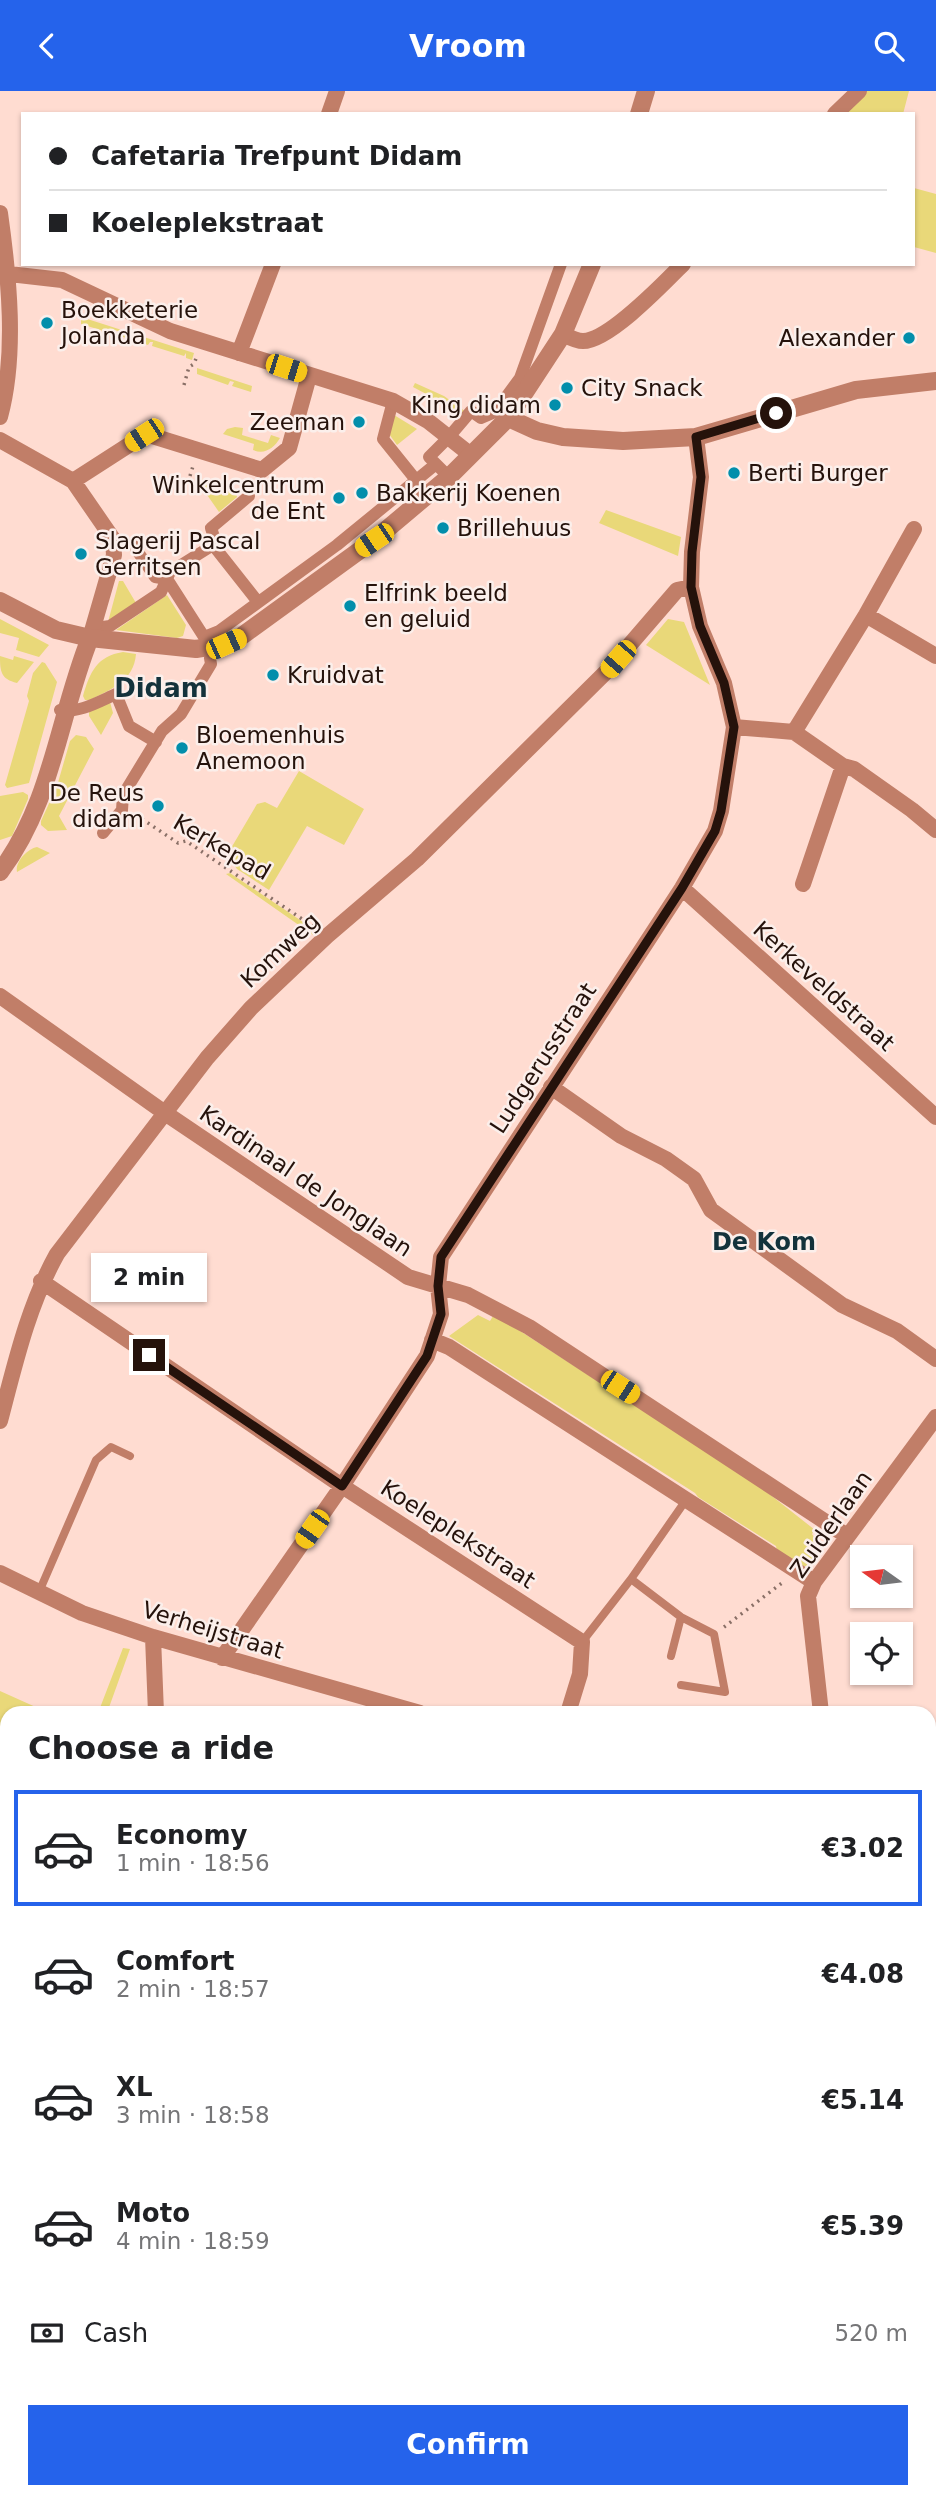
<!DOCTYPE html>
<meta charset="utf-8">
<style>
:root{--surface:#fff;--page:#f2f2f2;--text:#202124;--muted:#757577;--line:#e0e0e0;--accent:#2563eb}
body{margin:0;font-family:"DejaVu Sans",sans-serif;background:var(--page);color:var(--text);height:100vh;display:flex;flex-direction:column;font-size:26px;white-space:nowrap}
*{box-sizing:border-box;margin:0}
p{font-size:23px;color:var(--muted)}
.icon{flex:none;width:38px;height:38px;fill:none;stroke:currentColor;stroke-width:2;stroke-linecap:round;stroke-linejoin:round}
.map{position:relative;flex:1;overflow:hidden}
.panel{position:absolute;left:0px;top:1615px;width:936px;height:793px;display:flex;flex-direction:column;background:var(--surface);border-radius:21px 21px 0 0;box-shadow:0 2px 5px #0004}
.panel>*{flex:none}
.hud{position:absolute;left:21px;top:21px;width:894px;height:154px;border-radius:0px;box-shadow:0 2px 5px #0004;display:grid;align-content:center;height:154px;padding:0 28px;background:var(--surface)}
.needle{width:46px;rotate:284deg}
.controls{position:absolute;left:850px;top:1454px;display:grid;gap:14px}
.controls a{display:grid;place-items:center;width:63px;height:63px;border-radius:0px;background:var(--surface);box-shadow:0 2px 5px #0004;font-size:35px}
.end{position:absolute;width:32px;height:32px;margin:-16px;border:9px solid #25120b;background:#fff;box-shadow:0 0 0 4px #fff}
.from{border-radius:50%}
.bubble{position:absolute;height:49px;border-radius:0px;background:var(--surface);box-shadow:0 2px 5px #0004;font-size:23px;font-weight:700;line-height:49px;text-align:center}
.car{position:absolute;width:21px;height:42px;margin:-21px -10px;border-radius:9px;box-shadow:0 0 5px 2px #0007;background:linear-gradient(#f5c518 24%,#345 0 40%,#f5c518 0 76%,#345 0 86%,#f5c518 0)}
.hud b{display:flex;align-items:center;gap:24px;height:66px;font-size:26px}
.hud b+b{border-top:2px solid var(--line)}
.hud i{width:18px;height:18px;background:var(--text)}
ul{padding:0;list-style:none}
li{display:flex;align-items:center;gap:21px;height:116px;margin:0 14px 10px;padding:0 14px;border:4px solid transparent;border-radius:0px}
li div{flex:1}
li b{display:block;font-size:26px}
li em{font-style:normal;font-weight:700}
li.selected{border-color:var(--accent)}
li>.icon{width:63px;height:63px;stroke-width:1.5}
h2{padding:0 28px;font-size:32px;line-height:84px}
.pay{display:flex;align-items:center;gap:18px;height:77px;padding:0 28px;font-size:26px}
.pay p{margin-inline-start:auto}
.cta{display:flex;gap:14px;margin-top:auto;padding:14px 28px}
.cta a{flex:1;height:80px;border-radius:0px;background:var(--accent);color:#fff;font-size:28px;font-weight:700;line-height:80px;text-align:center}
header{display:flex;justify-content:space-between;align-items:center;height:91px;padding:0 28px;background:var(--accent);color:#fff;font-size:32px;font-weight:700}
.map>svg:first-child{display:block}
.green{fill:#e9d879}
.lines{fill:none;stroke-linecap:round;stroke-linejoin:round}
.path{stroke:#896f66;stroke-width:3.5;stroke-dasharray:2 5;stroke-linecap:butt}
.service{stroke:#c17e68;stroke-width:8}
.pedestrian{stroke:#c17e68;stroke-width:12}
.minor{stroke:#c17e68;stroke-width:16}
.tertiary{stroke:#c17e68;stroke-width:18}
.secondary{stroke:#a84826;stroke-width:18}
.route{stroke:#25120b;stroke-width:9}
.poi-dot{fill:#028eab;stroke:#fbefeb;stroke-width:2.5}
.labels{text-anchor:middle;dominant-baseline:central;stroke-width:5;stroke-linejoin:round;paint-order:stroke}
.poi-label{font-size:23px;fill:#25120b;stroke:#fbefeb;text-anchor:start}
.street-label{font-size:23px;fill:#25120b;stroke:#fbefeb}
.neighbourhood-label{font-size:24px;font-weight:bold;fill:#13323b;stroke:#fbefeb}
.quarter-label{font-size:26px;font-weight:bold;fill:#13323b;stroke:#fbefeb}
</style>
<header><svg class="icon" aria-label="back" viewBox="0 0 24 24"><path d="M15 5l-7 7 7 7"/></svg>Vroom<svg class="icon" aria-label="search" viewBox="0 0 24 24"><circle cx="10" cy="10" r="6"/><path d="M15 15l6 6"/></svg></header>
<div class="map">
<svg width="936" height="2407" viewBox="0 0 936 2407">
<rect width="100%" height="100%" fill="#ffdcd1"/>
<path class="green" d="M 866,0 L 909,0 L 903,23 L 841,23 Z
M 914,97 L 936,103 L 936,162 L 914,156 Z
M 81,226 L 194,262 L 192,269 L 186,267 L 186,262 L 184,265 L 152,255 L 153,251 L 150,251 L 148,254 L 117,244 L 118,240 L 114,239 L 113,243 L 81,233 Z
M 197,277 L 252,295 L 251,301 L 232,295 L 234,291 L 230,290 L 228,294 L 197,283 Z
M 415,292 L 444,305 L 466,321 L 461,327 L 430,305 L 413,296 Z
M 394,324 L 417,338 L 397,354 L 389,343 Z
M 235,336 L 243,337 L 242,344 L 268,352 L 271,344 L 280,347 C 274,357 265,364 253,359 L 254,353 L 223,343 L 227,338 Z
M 198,387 L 236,401 L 237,406 L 219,421 L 196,388 Z
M 606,419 L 681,446 L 678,465 L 599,432 Z
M 119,490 L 123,490 L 136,512 L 108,531 Z
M 167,504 L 186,534 L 183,545 L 177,547 L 116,539 Z
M 0,528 L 49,554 L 39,566 L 16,559 L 19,547 L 0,542 Z
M 668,528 L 684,531 L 710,594 L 646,554 Z
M 123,561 L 136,563 C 134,590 111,598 90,609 L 85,609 L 83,605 C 90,581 97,565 123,561 Z
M 0,565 L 13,569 L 14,565 L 34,571 L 17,592 C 1,588 0,581 0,565 Z
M 42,571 L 45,572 L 57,591 L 29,692 L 7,697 L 5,694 L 29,610 L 27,605 L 33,582 Z
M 110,611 L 113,622 L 101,644 L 89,625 L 89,621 Z
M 76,644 L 86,646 L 94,658 L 59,725 L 67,739 L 48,740 L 41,734 L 41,730 L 57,695 L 70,650 Z
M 299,680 L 364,718 L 344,754 L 307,735 L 269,799 L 237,778 L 227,764 L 257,713 L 265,711 L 277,717 Z
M 23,701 L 28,704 L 28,708 L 12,745 L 0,749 L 0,705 Z
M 37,756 L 50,762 L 17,781 C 15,771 27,758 37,756 Z
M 230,782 L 312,837 L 313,844 L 226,783 Z
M 478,1224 L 490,1230 L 493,1225 L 514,1236 L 754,1391 L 815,1439 L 812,1443 C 820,1453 816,1465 810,1475 L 803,1475 L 777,1460 L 776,1455 L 698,1406 L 695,1402 L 449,1245 Z
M 123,1557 L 130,1558 L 107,1622 L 98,1622 Z
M 0,1600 L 49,1622 L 7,1622 L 7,1896 L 0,1893 Z
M 0,2395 L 7,2395 L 7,2401 L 65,2401 L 110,2407 L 0,2407 Z
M 410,2401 L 492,2401 L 521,2407 L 408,2407 Z
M 566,2401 L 601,2401 L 613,2404 L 614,2401 L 668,2401 L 667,2407 L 565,2407 Z"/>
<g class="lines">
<path class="path" d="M 184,294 L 189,276 L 194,273 L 197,265
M 190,385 L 193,375
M 136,724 L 178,752 L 186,750 L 314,836
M 724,1536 L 782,1492
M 0,1897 L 7,1901
M 929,1921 L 936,1923
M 0,1959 L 7,1961
M 929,2163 L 936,2163
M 929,2226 L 936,2228"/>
<path class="service" d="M 631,1488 L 686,1409
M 39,1501 L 96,1369 L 111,1356 L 130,1365
M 582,1551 L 631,1488 L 681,1526 L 714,1543 L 725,1601 L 681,1594
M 671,1565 L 681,1526"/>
<path class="pedestrian" d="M 393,310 L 383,348 L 416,389
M 454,340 L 471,320 L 481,327 L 495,321 L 520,287 L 561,173
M 436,373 L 429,366 L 444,351
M 249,405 L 211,437 L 216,452 L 213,454 L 258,511
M 113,448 L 134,455 L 155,486 L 167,488 L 206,549
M 103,536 L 110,535 L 161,501 L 170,481 L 213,454
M 204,546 L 219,540 L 337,454 L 436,373 L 449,386
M 60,619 C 78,623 100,610 116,603 L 129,635 L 156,651
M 103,742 L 122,719 L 123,704 L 162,640 L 181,623 L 211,573 L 210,567"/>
<path class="minor" d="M 329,23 L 337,0
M 835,23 L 859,0
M 0,122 C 9,186 17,263 0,326
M 0,182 L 62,189 L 170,240 L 393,310 L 428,330 L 471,364
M 563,243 C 569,246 576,250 583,250 C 609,250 664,192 683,173
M 239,262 L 273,173
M 0,349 L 73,390 L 113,448 L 114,464 L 90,547
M 73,390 L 146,343 L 262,379 L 289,357 L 309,285
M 866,524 L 936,565
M 734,636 L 794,641 L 843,675 L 854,678 L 912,719 L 936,739
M 794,641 L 866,524 L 914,438
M 803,793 L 843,675
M 682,797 L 936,1026
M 0,905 L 165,1022 L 408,1186 L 468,1204 L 529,1236 L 847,1445
M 551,996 L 621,1045 L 666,1068 L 694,1088 L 711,1119 L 842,1214 L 897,1240 L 936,1268
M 41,1190 L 342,1395 L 582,1551 L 580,1583 L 568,1622
M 432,1249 L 449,1256 L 814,1491
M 0,1330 C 15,1273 28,1215 57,1163 L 207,967 L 251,917 L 327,845 L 417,768 L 608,579 L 677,499 L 691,496
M 0,1482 L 82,1522 L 153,1546 L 420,1622
M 153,1546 L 156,1622
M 222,1567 L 342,1395 L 427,1265 L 441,1223 L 438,1195 L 441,1166 L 682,797 L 715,740 L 721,720 L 734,636 L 724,592 L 700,535 L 691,496 L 692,461 L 701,386 L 696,346
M 821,1622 L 808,1505 L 814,1491 L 936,1326
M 929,1699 L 936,1694
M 929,1725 L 936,1731"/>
<path class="tertiary" d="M 639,23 L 646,0
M 508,327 L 537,340 L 563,346 L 623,350 L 696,346 L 856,299 L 936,290
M 0,510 L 56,539 L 90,547 L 196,558 L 226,553 L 239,547 L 374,449 L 449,386 L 508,327 L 563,243 L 592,173
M 0,781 C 53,710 58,627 90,547"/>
<path class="secondary" d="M 0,1922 L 7,1926
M 929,2186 L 936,2188"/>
</g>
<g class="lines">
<path class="route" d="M 149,1264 L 342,1395 L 427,1265 L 441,1223 L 438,1195 L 441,1166 L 682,797 L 715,740 L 721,720 L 734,636 L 724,592 L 700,535 L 691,496 L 692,461 L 701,386 L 696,346 L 776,322"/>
</g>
<g class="poi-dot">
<circle cx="47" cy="232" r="7"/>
<circle cx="909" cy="247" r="7"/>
<circle cx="567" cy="297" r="7"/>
<circle cx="555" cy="314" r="7"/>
<circle cx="359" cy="331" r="7"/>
<circle cx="734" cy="382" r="7"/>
<circle cx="362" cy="402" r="7"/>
<circle cx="339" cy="407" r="7"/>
<circle cx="443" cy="437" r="7"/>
<circle cx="81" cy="463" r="7"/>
<circle cx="350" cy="515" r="7"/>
<circle cx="273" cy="584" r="7"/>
<circle cx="182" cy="657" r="7"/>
<circle cx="158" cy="715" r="7"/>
</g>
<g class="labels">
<g class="poi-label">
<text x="61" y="219">Boekketerie<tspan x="61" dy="26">Jolanda</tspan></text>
<text x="895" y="247" text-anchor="end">Alexander</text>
<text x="581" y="297">City Snack</text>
<text x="541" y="314" text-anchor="end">King didam</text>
<text x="345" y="331" text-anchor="end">Zeeman</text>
<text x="748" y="382">Berti Burger</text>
<text x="325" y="394" text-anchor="end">Winkelcentrum<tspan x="325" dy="26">de Ent</tspan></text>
<text x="376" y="402">Bakkerij Koenen</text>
<text x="457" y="437">Brillehuus</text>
<text x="95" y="450">Slagerij Pascal<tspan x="95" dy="26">Gerritsen</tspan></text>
<text x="364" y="502">Elfrink beeld<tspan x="364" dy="26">en geluid</tspan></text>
<text x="287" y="584">Kruidvat</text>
<text x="196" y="644">Bloemenhuis<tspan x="196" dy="26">Anemoon</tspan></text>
<text x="144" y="702" text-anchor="end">De Reus<tspan x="144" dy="26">didam</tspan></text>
</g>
<g class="street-label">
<text transform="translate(222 756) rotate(30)">Kerkepad</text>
<text transform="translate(280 859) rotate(-43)">Komweg</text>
<text transform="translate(824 895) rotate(42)">Kerkeveldstraat</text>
<text transform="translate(543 967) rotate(-57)">Ludgerusstraat</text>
<text transform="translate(306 1090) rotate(34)">Kardinaal de Jonglaan</text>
<text transform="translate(831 1433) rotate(-55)">Zuiderlaan</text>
<text transform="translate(458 1443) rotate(33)">Koeleplekstraat</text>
<text transform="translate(213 1539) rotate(17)">Verheijstraat</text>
</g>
<g class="neighbourhood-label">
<text x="764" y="1151">De Kom</text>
</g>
<g class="quarter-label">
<text x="161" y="597">Didam</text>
</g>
</g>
</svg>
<div class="controls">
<a><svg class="needle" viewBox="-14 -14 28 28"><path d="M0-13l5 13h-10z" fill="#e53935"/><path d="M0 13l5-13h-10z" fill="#757577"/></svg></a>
<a><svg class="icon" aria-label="locate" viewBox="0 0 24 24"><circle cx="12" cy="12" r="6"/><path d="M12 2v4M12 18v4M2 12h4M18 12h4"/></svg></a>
</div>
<i class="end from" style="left:776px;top:322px"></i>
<i class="end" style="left:149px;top:1264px"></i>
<div class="bubble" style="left:91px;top:1162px;width:116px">2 min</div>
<i class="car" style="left:286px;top:277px;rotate:108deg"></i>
<i class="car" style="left:144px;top:344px;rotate:237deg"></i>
<i class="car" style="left:374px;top:449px;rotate:236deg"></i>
<i class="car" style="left:226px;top:553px;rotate:66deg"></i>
<i class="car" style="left:618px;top:568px;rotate:221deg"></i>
<i class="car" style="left:620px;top:1296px;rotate:123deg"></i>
<i class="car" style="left:312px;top:1438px;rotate:215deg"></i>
<div class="hud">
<b><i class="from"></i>Cafetaria Trefpunt Didam</b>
<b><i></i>Koeleplekstraat</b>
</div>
<section class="panel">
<h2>Choose a ride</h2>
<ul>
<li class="selected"><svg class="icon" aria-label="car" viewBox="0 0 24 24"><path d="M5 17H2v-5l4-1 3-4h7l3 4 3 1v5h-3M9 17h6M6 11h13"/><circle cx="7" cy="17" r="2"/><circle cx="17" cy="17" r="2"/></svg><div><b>Economy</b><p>1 min · 18:56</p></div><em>€3.02</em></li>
<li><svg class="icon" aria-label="car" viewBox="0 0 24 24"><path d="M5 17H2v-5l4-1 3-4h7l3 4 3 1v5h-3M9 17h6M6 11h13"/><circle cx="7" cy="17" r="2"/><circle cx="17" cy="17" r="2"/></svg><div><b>Comfort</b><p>2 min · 18:57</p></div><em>€4.08</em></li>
<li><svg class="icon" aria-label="car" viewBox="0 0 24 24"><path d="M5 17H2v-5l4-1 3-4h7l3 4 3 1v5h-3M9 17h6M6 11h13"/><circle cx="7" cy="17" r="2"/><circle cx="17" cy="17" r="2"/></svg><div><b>XL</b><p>3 min · 18:58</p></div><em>€5.14</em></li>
<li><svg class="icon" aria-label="car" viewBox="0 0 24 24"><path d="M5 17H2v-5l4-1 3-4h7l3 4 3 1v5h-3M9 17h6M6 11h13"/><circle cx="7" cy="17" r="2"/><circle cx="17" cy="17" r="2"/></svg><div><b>Moto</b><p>4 min · 18:59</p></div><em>€5.39</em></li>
</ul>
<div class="pay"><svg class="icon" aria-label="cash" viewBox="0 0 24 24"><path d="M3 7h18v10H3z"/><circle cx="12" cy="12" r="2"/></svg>Cash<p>520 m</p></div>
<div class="cta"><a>Confirm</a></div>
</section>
</div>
